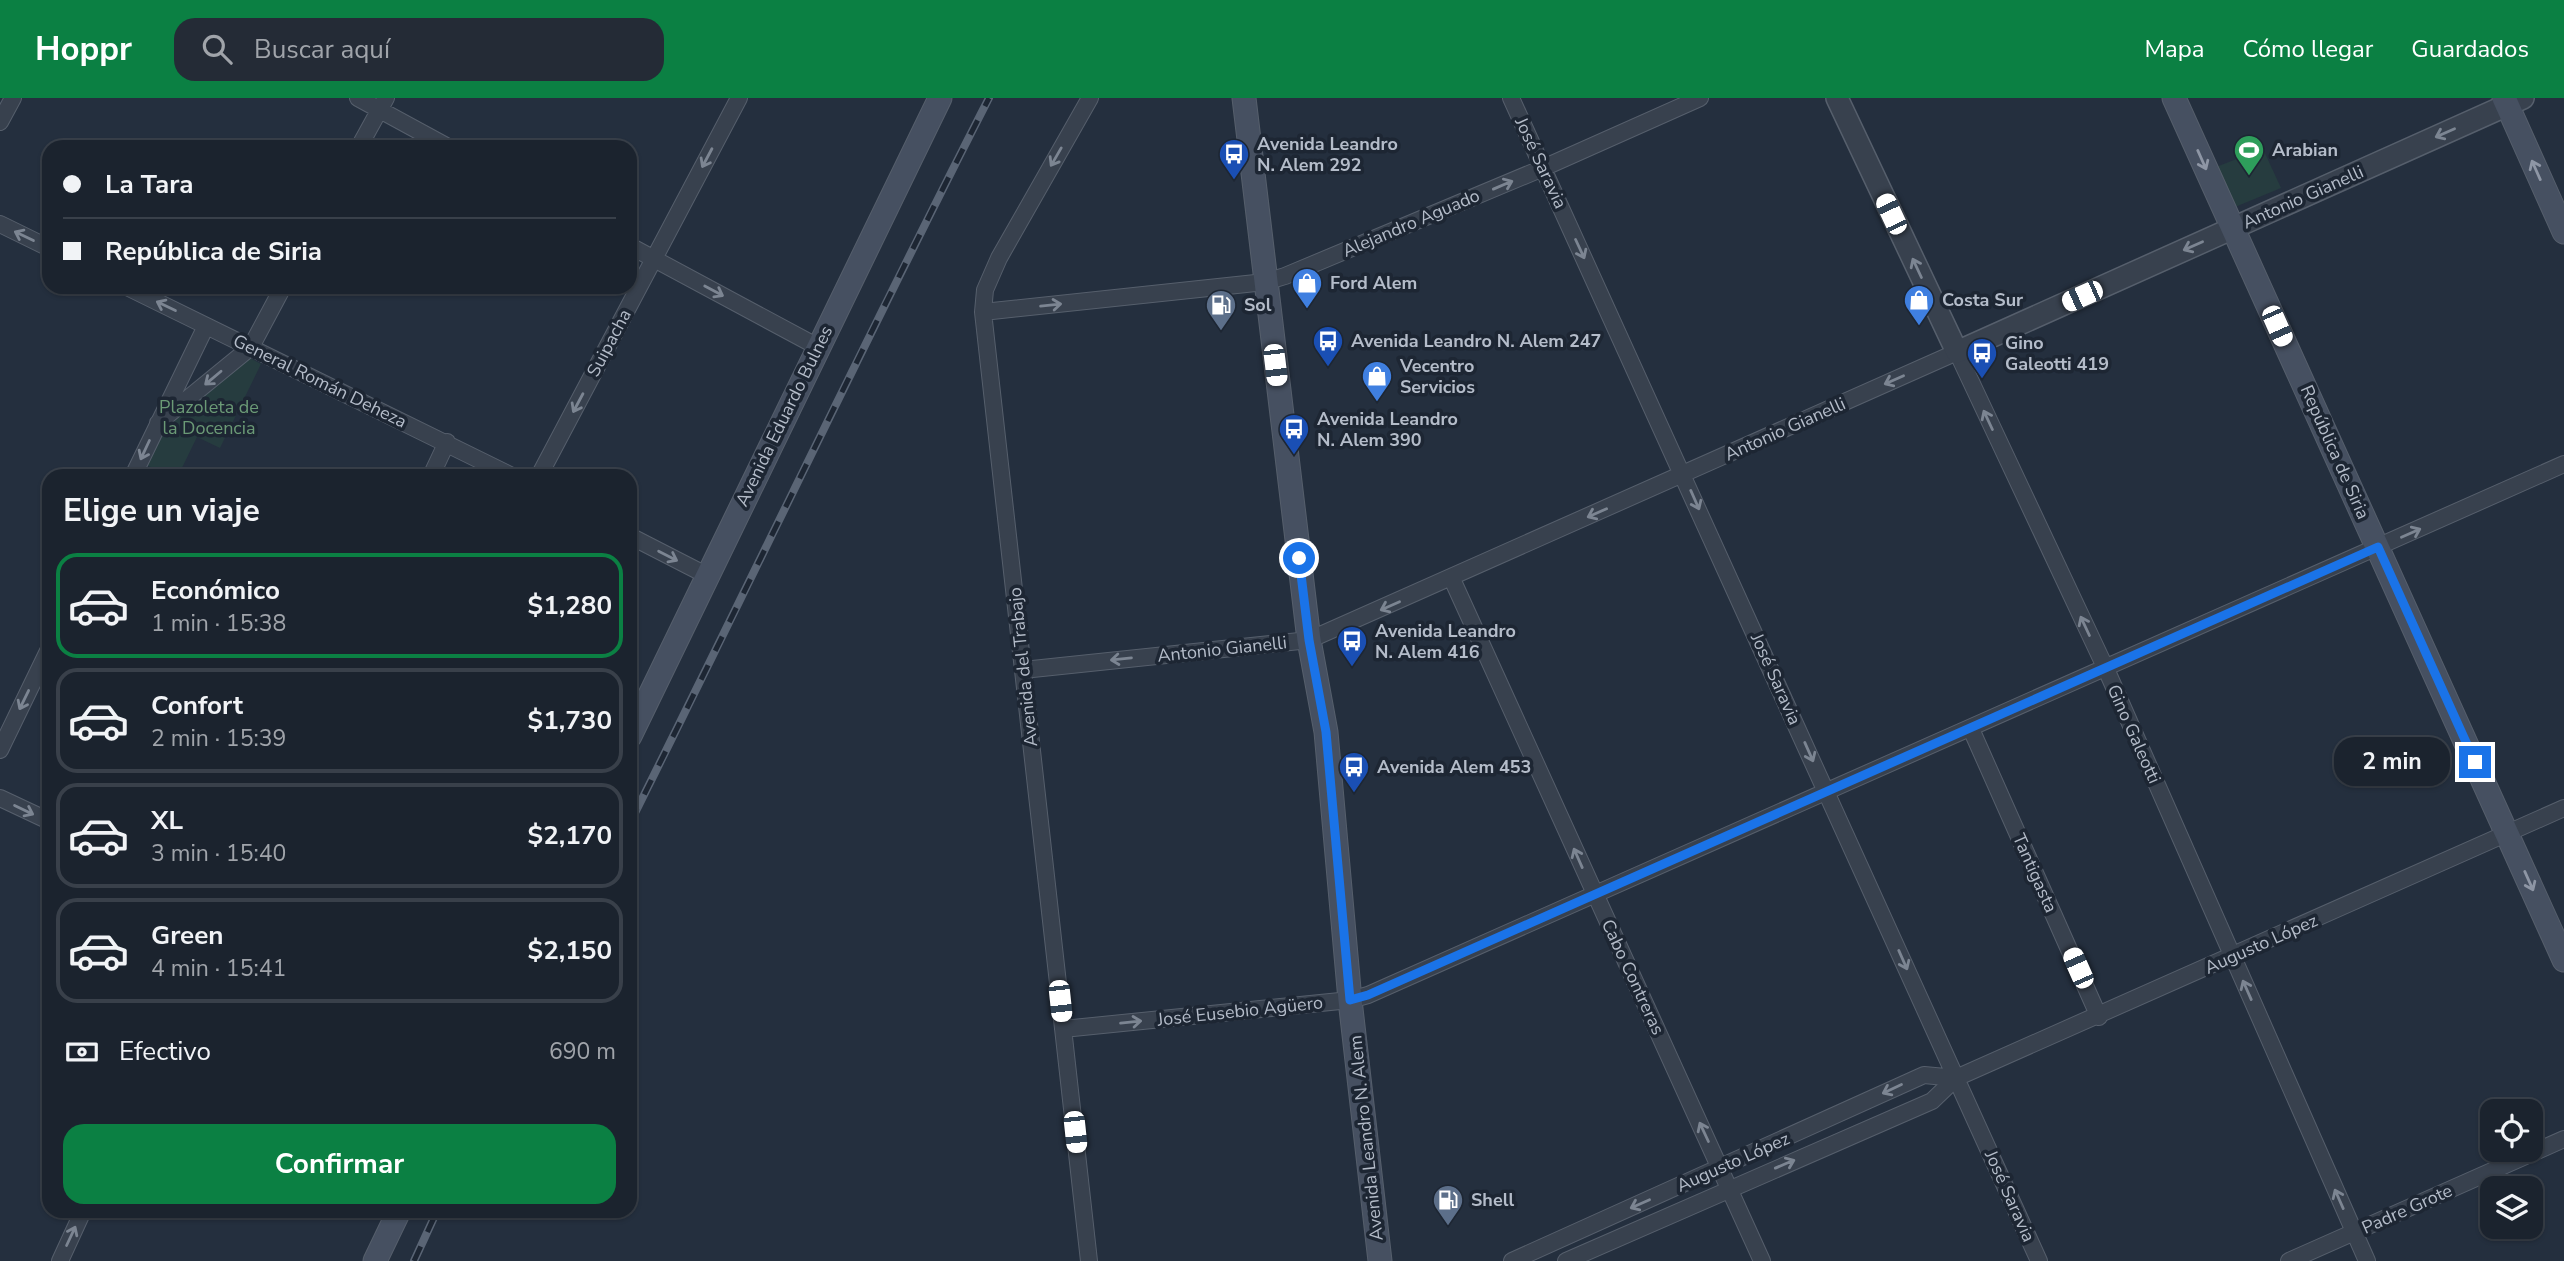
<!DOCTYPE html>
<html lang="es">
<meta charset="utf-8">
<style>
:root{--surface:#1b232e;--page:#242b36;--text:#f1f3f6;--muted:#a0a4aa;--line:#39404a;--accent:#0b8043}
body{margin:0;font-family:"Nunito Sans",sans-serif;background:var(--page);color:var(--text);height:100vh;display:flex;flex-direction:column;font-size:26px;white-space:nowrap}
*{box-sizing:border-box;margin:0}
p{font-size:23px;color:var(--muted)}
.icon{flex:none;width:38px;height:38px;fill:none;stroke:currentColor;stroke-width:2;stroke-linecap:round;stroke-linejoin:round}
.map{position:relative;flex:1;overflow:hidden}
.side{position:absolute;left:42px;top:371px;width:595px;height:749px;display:flex;flex-direction:column;background:var(--surface);border-radius:21px;box-shadow:0 2px 5px #0004,0 0 0 2px var(--line)}
.side>*{flex:none}
.top-card{position:absolute;left:42px;top:42px;width:595px;height:154px;border-radius:21px;box-shadow:0 2px 5px #0004,0 0 0 2px var(--line);display:grid;align-content:center;height:154px;padding:0 21px;background:var(--surface)}
.controls{position:absolute;left:2480px;top:1001px;display:grid;gap:14px}
.controls a{display:grid;place-items:center;width:63px;height:63px;border-radius:14px;background:var(--surface);box-shadow:0 2px 5px #0004,0 0 0 2px var(--line);font-size:35px}
.end{position:absolute;width:32px;height:32px;margin:-16px;border:9px solid #1a73e8;background:#fff;box-shadow:0 0 0 4px #fff}
.from{border-radius:50%}
.bubble{position:absolute;height:49px;border-radius:21px;background:var(--surface);box-shadow:0 2px 5px #0004,0 0 0 2px var(--line);font-size:23px;font-weight:700;line-height:49px;text-align:center}
.car{position:absolute;width:21px;height:42px;margin:-21px -10px;border-radius:9px;box-shadow:0 0 5px 2px #0007;background:linear-gradient(#fff 24%,#345 0 40%,#fff 0 76%,#345 0 86%,#fff 0)}
.top-card b{display:flex;align-items:center;gap:24px;height:66px;font-size:26px}
.top-card b+b{border-top:2px solid var(--line)}
.top-card i{width:18px;height:18px;background:var(--text)}
ul{padding:0;list-style:none}
li{display:flex;align-items:center;gap:21px;height:105px;margin:0 14px 10px;padding:0 7px;border:4px solid var(--line);border-radius:21px}
li div{flex:1}
li b{display:block;font-size:26px}
li em{font-style:normal;font-weight:700}
li.current{border-color:var(--accent)}
li>.icon{width:63px;height:63px;stroke-width:1.5}
h2{padding:0 21px;font-size:32px;line-height:84px}
.pay{display:flex;align-items:center;gap:18px;height:77px;padding:0 21px;font-size:26px}
.pay p{margin-inline-start:auto}
.primary-button{display:flex;gap:14px;margin-top:auto;padding:14px 21px}
.primary-button a{flex:1;height:80px;border-radius:21px;background:var(--accent);color:#fff;font-size:28px;font-weight:700;line-height:80px;text-align:center}
header{display:flex;align-items:center;gap:42px;box-sizing:border-box;height:98px;padding:0 35px;background:var(--accent);color:#fff}
header strong{font-size:33px}
nav{display:flex;gap:38px;margin-inline-start:auto;font-size:24px}
.search{width:490px;height:63px;background:var(--page);display:flex;align-items:center;gap:18px;box-sizing:border-box;padding:0 24px;border-radius:21px;color:var(--muted);font-size:26px}
.map>svg:first-child{display:block}
.green{fill:#263c3f}
.lines{fill:none;stroke-linecap:round;stroke-linejoin:round}
.minor-casing{stroke:#565f6c;stroke-width:18}
.tertiary-casing{stroke:#565f6c;stroke-width:24}
.secondary-casing{stroke:#565f6c;stroke-width:25}
.minor{stroke:#38414e;stroke-width:16}
.tertiary{stroke:#38414e;stroke-width:21}
.secondary{stroke:#465061;stroke-width:23}
.rail-casing{stroke:#5a6575;stroke-width:8}
.rail{stroke:#1d2633;stroke-width:5;stroke-dasharray:16;stroke-linecap:butt}
.oneway{stroke:#7c8592}
.oneway2{stroke:#8e96a5}
.route{stroke:#1a73e8;stroke-width:9}
.labels{text-anchor:middle;dominant-baseline:central;stroke-width:7;stroke-linejoin:round;paint-order:stroke}
.poi-label{font-size:18px;font-weight:bold;fill:#b4bcc9;stroke:#1d2633;text-anchor:start}
.street-label{font-size:18px;fill:#b4bcc9;stroke:#1d2633}
.park-label{font-size:18px;fill:#6b9a76;stroke:#1d2633}
</style>
<header>
<strong>Hoppr</strong>
<div class="search"><svg class="icon" aria-label="search" viewBox="0 0 24 24"><circle cx="10" cy="10" r="6"/><path d="M15 15l6 6"/></svg>Buscar aquí</div>
<nav><a>Mapa</a><a>Cómo llegar</a><a>Guardados</a></nav>
</header>
<div class="map">
<svg width="2564" height="1163" viewBox="0 0 2564 1163">
<rect width="100%" height="100%" fill="#242f3e"/>
<path class="green" d="M 2263,51 L 2281,90 L 2235,109 L 2216,69 Z
M 246,258 L 261,266 L 220,350 L 197,339 L 178,378 L 170,378 L 146,367 L 161,329 Z"/>
<g class="lines">
<g class="minor-casing">
<path id="minor" d="M 358,0 L 448,49
M 1511,0 L 2039,1163
M 0,24 L 13,0
M 359,49 L 386,0
M 0,126 L 49,150
M 630,148 L 818,249
M 127,189 L 512,378
M 983,214 L 1265,184 L 1285,178 L 1543,70 L 1700,0
M 158,325 L 251,249 L 283,189
M 133,378 L 206,228
M 431,378 L 447,344
M 539,378 L 739,0
M 630,438 L 706,477
M 1452,481 L 1762,1163
M 1023,572 L 1309,542 L 1957,254 L 2106,571 L 2367,1163
M 1971,631 L 2099,919
M 0,652 L 49,551
M 0,700 L 49,723
M 1063,931 L 1350,902 L 1368,897 L 2564,366
M 60,1163 L 83,1113
M 1089,1163 L 983,214 L 985,192 L 999,160 L 1090,0
M 1512,1163 L 1924,977 L 1956,980
M 1566,1163 L 1932,1003 L 1956,980 L 2564,710
M 2289,1163 L 2564,1041"/>
</g>
<g class="tertiary-casing">
<path id="tertiary" d="M 1837,0 L 1957,254 L 2523,0"/>
</g>
<g class="secondary-casing">
<path id="secondary" d="M 1244,0 L 1309,542 L 1326,634 L 1350,902 L 1380,1163
M 2174,0 L 2564,862
M 2504,0 L 2564,134
M 630,638 L 940,0
M 375,1163 L 399,1113"/>
</g>
<use href="#minor" class="minor"/>
<use href="#tertiary" class="tertiary"/>
<use href="#secondary" class="secondary"/>
<g class="rail-casing">
<path id="rail" d="M 630,725 C 751,483 866,240 989,0
M 414,1163 L 437,1113"/>
</g>
<use href="#rail" class="rail"/>
</g>
<defs><path id="oneway-shaft" d="M-6 0H5M1.5-3L5.5 0L1.5 3" fill="none" stroke-width="1.6" stroke-linecap="round" stroke-linejoin="round" transform="scale(1.75)"/></defs>
<g class="oneway">
<use href="#oneway-shaft" transform="translate(2445 35) rotate(156)"/>
<use href="#oneway-shaft" transform="translate(1056 59) rotate(120)"/>
<use href="#oneway-shaft" transform="translate(707 60) rotate(118)"/>
<use href="#oneway-shaft" transform="translate(1503 87) rotate(-23)"/>
<use href="#oneway-shaft" transform="translate(24 138) rotate(-154)"/>
<use href="#oneway-shaft" transform="translate(2193 148) rotate(156)"/>
<use href="#oneway-shaft" transform="translate(1580 151) rotate(65)"/>
<use href="#oneway-shaft" transform="translate(1917 170) rotate(-115)"/>
<use href="#oneway-shaft" transform="translate(714 193) rotate(28)"/>
<use href="#oneway-shaft" transform="translate(1051 207) rotate(-6)"/>
<use href="#oneway-shaft" transform="translate(166 208) rotate(-154)"/>
<use href="#oneway-shaft" transform="translate(213 280) rotate(140)"/>
<use href="#oneway-shaft" transform="translate(1894 282) rotate(156)"/>
<use href="#oneway-shaft" transform="translate(578 305) rotate(118)"/>
<use href="#oneway-shaft" transform="translate(1988 322) rotate(-115)"/>
<use href="#oneway-shaft" transform="translate(145 352) rotate(115)"/>
<use href="#oneway-shaft" transform="translate(1695 402) rotate(66)"/>
<use href="#oneway-shaft" transform="translate(1597 415) rotate(156)"/>
<use href="#oneway-shaft" transform="translate(2411 435) rotate(-24)"/>
<use href="#oneway-shaft" transform="translate(668 458) rotate(27)"/>
<use href="#oneway-shaft" transform="translate(1390 508) rotate(156)"/>
<use href="#oneway-shaft" transform="translate(2085 528) rotate(-115)"/>
<use href="#oneway-shaft" transform="translate(1121 561) rotate(174)"/>
<use href="#oneway-shaft" transform="translate(24 602) rotate(116)"/>
<use href="#oneway-shaft" transform="translate(1809 654) rotate(66)"/>
<use href="#oneway-shaft" transform="translate(24 712) rotate(26)"/>
<use href="#oneway-shaft" transform="translate(1578 760) rotate(-114)"/>
<use href="#oneway-shaft" transform="translate(1903 862) rotate(66)"/>
<use href="#oneway-shaft" transform="translate(2247 892) rotate(-114)"/>
<use href="#oneway-shaft" transform="translate(1131 924) rotate(-6)"/>
<use href="#oneway-shaft" transform="translate(1892 991) rotate(155)"/>
<use href="#oneway-shaft" transform="translate(1704 1034) rotate(-115)"/>
<use href="#oneway-shaft" transform="translate(1785 1066) rotate(-23)"/>
<use href="#oneway-shaft" transform="translate(2339 1101) rotate(-114)"/>
<use href="#oneway-shaft" transform="translate(1640 1106) rotate(156)"/>
<use href="#oneway-shaft" transform="translate(71 1138) rotate(-65)"/>
</g>
<g class="oneway2">
<use href="#oneway-shaft" transform="translate(2202 62) rotate(66)"/>
<use href="#oneway-shaft" transform="translate(2536 72) rotate(-114)"/>
<use href="#oneway-shaft" transform="translate(2529 783) rotate(66)"/>
</g>
<g class="lines">
<path class="route" d="M 1299,460 L 1309,542 L 1326,634 L 1350,902 L 1368,897 L 2378,449 L 2475,664"/>
</g>
<defs>
<g id="stadium-pin" transform="scale(1.575)"><path d="M0 17L-7.5 6A9.5 9.5 0 1 1 7.5 6Z" fill="#2e9e5b" stroke="#1d2633"/><path d="M0-5a6.5 5 0 1 0 0 10a6.5 5 0 1 0 0-10ZM-3.5-1.8h7v3.6h-7Z" fill="#fff"/></g>
<g id="bus-pin" transform="scale(1.575)"><path d="M0 17L-7.5 6A9.5 9.5 0 1 1 7.5 6Z" fill="#1a4fb4" stroke="#1d2633"/><path d="M-5-6H5V4H4V6H2V4H-2V6H-4V4H-5ZM-3.5-4V0h7V-4ZM-3.5 1.2v1.5H-2V1.2ZM2 1.2v1.5H3.5V1.2Z" fill="#fff"/></g>
<g id="shop-pin" transform="scale(1.575)"><path d="M0 17L-7.5 6A9.5 9.5 0 1 1 7.5 6Z" fill="#3f7fe0" stroke="#1d2633"/><path d="M-5-2.5h2.3a2.7 3.5 0 0 1 5.4 0H5L5.5 6h-11ZM-1.5-2.5h3a1.5 2.3 0 0 0-3 0Z" fill="#fff"/></g>
<g id="fuel-pin" transform="scale(1.575)"><path d="M0 17L-7.5 6A9.5 9.5 0 1 1 7.5 6Z" fill="#5c6f8a" stroke="#1d2633"/><path d="M-5.5-6h7V0h2V4h1.3V-2.5L3-4.5l.8-.8L6-3V5H2.5V1h-1V6h-7ZM-4.2-4.7v3.2H.2V-4.7Z" fill="#fff"/></g>
</defs>
<g fill-rule="evenodd">
<use href="#stadium-pin" x="2249" y="52"/>
<use href="#bus-pin" x="1234" y="56"/>
<use href="#shop-pin" x="1307" y="185"/>
<use href="#shop-pin" x="1919" y="202"/>
<use href="#fuel-pin" x="1221" y="207"/>
<use href="#bus-pin" x="1328" y="243"/>
<use href="#bus-pin" x="1982" y="255"/>
<use href="#shop-pin" x="1377" y="278"/>
<use href="#bus-pin" x="1294" y="331"/>
<use href="#bus-pin" x="1352" y="543"/>
<use href="#bus-pin" x="1354" y="669"/>
<use href="#fuel-pin" x="1448" y="1102"/>
</g>
<g class="labels">
<g class="poi-label">
<text x="1257" y="46">Avenida Leandro<tspan x="1257" dy="21">N. Alem 292</tspan></text>
<text x="2272" y="52">Arabian</text>
<text x="1330" y="185">Ford Alem</text>
<text x="1942" y="202">Costa Sur</text>
<text x="1244" y="207">Sol</text>
<text x="1351" y="243">Avenida Leandro N. Alem 247</text>
<text x="2005" y="245">Gino<tspan x="2005" dy="21">Galeotti 419</tspan></text>
<text x="1400" y="268">Vecentro<tspan x="1400" dy="21">Servicios</tspan></text>
<text x="1317" y="321">Avenida Leandro<tspan x="1317" dy="21">N. Alem 390</tspan></text>
<text x="1375" y="533">Avenida Leandro<tspan x="1375" dy="21">N. Alem 416</tspan></text>
<text x="1377" y="669">Avenida Alem 453</text>
<text x="1471" y="1102">Shell</text>
</g>
<g class="street-label">
<text transform="translate(1541 65) rotate(65)">José Saravia</text>
<text transform="translate(2303 99) rotate(-24)">Antonio Gianelli</text>
<text transform="translate(1411 125) rotate(-23)">Alejandro Aguado</text>
<text transform="translate(609 245) rotate(-62)">Suipacha</text>
<text transform="translate(320 283) rotate(26)">General Román Deheza</text>
<text transform="translate(784 318) rotate(-64)">Avenida Eduardo Bulnes</text>
<text transform="translate(1785 331) rotate(-24)">Antonio Gianelli</text>
<text transform="translate(2335 354) rotate(66)">República de Siria</text>
<text transform="translate(1222 551) rotate(-6)">Antonio Gianelli</text>
<text transform="translate(1023 569) rotate(-96)">Avenida del Trabajo</text>
<text transform="translate(1776 581) rotate(66)">José Saravia</text>
<text transform="translate(2134 636) rotate(66)">Gino Galeotti</text>
<text transform="translate(2035 775) rotate(66)">Tantigasta</text>
<text transform="translate(2261 846) rotate(-24)">Augusto López</text>
<text transform="translate(1633 879) rotate(65)">Cabo Contreras</text>
<text transform="translate(1240 913) rotate(-6)">José Eusebio Agüero</text>
<text transform="translate(1366 1040) rotate(-96)">Avenida Leandro N. Alem</text>
<text transform="translate(1733 1064) rotate(-24)">Augusto López</text>
<text transform="translate(2010 1098) rotate(66)">José Saravia</text>
<text transform="translate(2407 1111) rotate(-24)">Padre Grote</text>
</g>
<g class="park-label">
<text x="209" y="309">Plazoleta de<tspan x="209" dy="21">la Docencia</tspan></text>
</g>
</g>
</svg>
<div class="controls">
<a><svg class="icon" aria-label="locate" viewBox="0 0 24 24"><circle cx="12" cy="12" r="6"/><path d="M12 2v4M12 18v4M2 12h4M18 12h4"/></svg></a>
<a><svg class="icon" aria-label="layers" viewBox="0 0 24 24"><path d="M12 4l9 5-9 5-9-5zM3 14l9 5 9-5"/></svg></a>
</div>
<i class="end from" style="left:1299px;top:460px"></i>
<i class="end" style="left:2475px;top:664px"></i>
<div class="bubble" style="left:2334px;top:639px;width:116px">2 min</div>
<i class="car" style="left:1891px;top:116px;rotate:335deg"></i>
<i class="car" style="left:2082px;top:198px;rotate:246deg"></i>
<i class="car" style="left:2277px;top:228px;rotate:156deg"></i>
<i class="car" style="left:1275px;top:267px;rotate:173deg"></i>
<i class="car" style="left:2078px;top:870px;rotate:336deg"></i>
<i class="car" style="left:1060px;top:903px;rotate:174deg"></i>
<i class="car" style="left:1075px;top:1034px;rotate:174deg"></i>
<div class="top-card">
<b><i class="from"></i>La Tara</b>
<b><i></i>República de Siria</b>
</div>
<section class="side">
<h2>Elige un viaje</h2>
<ul>
<li class="current"><svg class="icon" aria-label="car" viewBox="0 0 24 24"><path d="M5 17H2v-5l4-1 3-4h7l3 4 3 1v5h-3M9 17h6M6 11h13"/><circle cx="7" cy="17" r="2"/><circle cx="17" cy="17" r="2"/></svg><div><b>Económico</b><p>1 min · 15:38</p></div><em>$1,280</em></li>
<li><svg class="icon" aria-label="car" viewBox="0 0 24 24"><path d="M5 17H2v-5l4-1 3-4h7l3 4 3 1v5h-3M9 17h6M6 11h13"/><circle cx="7" cy="17" r="2"/><circle cx="17" cy="17" r="2"/></svg><div><b>Confort</b><p>2 min · 15:39</p></div><em>$1,730</em></li>
<li><svg class="icon" aria-label="car" viewBox="0 0 24 24"><path d="M5 17H2v-5l4-1 3-4h7l3 4 3 1v5h-3M9 17h6M6 11h13"/><circle cx="7" cy="17" r="2"/><circle cx="17" cy="17" r="2"/></svg><div><b>XL</b><p>3 min · 15:40</p></div><em>$2,170</em></li>
<li><svg class="icon" aria-label="car" viewBox="0 0 24 24"><path d="M5 17H2v-5l4-1 3-4h7l3 4 3 1v5h-3M9 17h6M6 11h13"/><circle cx="7" cy="17" r="2"/><circle cx="17" cy="17" r="2"/></svg><div><b>Green</b><p>4 min · 15:41</p></div><em>$2,150</em></li>
</ul>
<div class="pay"><svg class="icon" aria-label="cash" viewBox="0 0 24 24"><path d="M3 7h18v10H3z"/><circle cx="12" cy="12" r="2"/></svg>Efectivo<p>690 m</p></div>
<div class="primary-button"><a>Confirmar</a></div>
</section>
</div>
